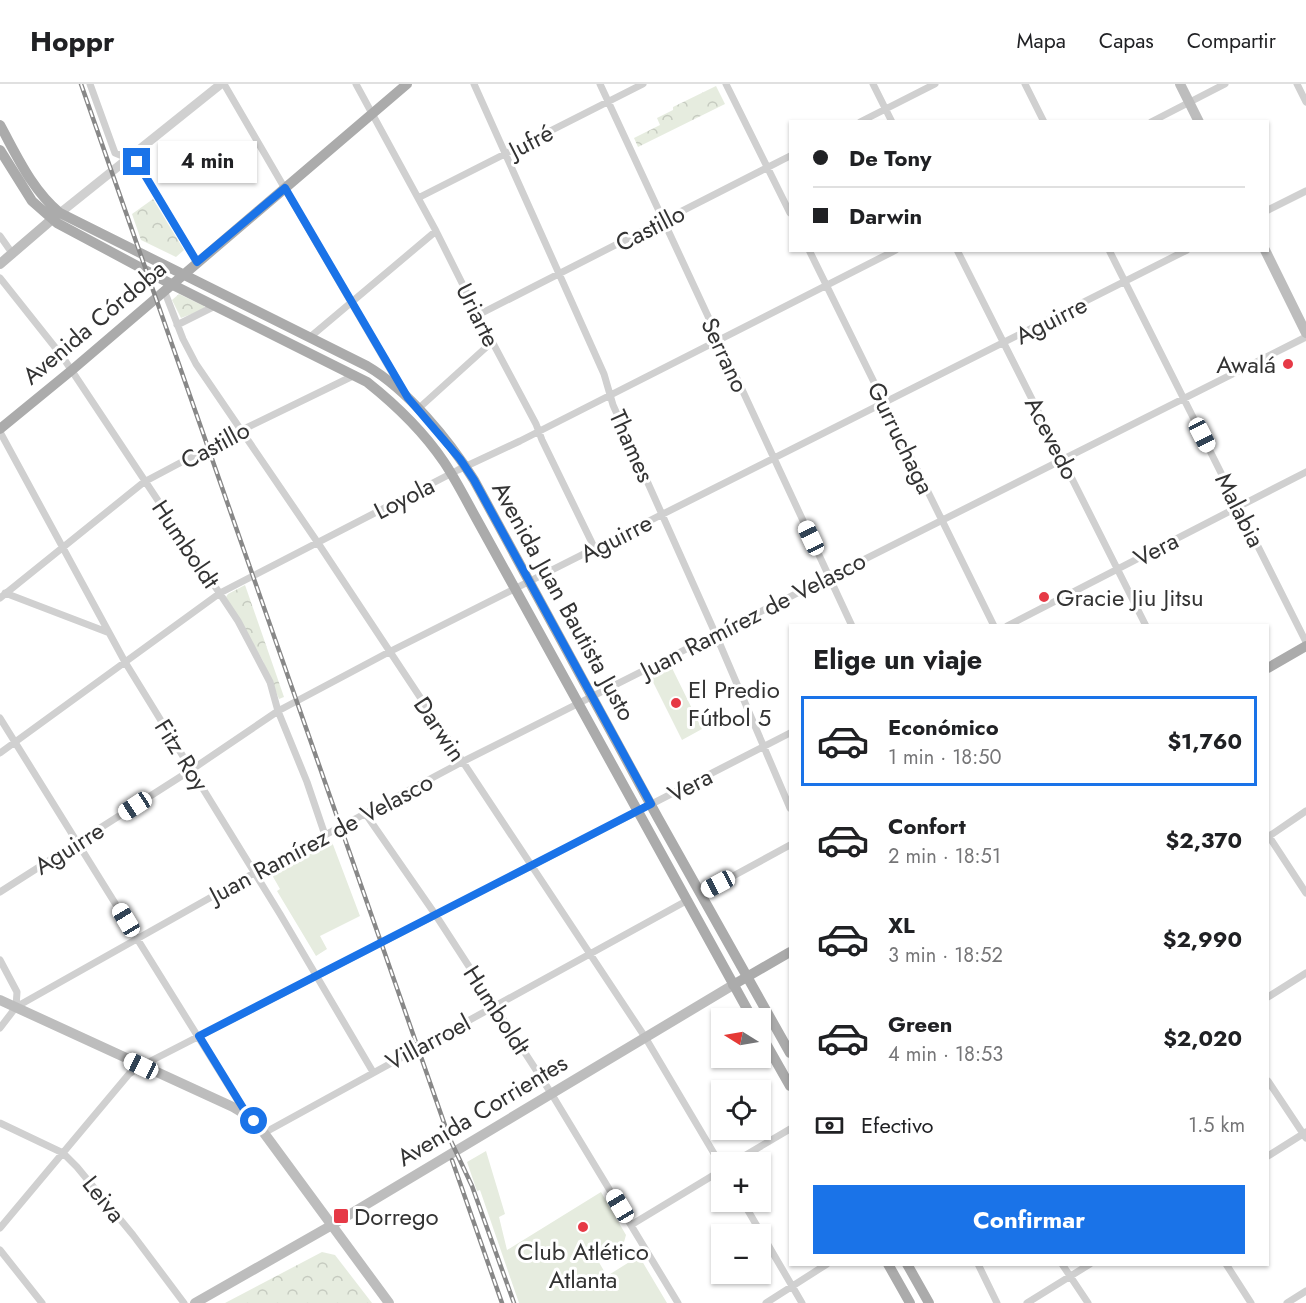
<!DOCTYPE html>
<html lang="es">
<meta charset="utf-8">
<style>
:root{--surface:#fff;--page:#f2f2f2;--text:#202124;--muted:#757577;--line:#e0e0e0;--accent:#1a73e8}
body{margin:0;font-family:Jost,sans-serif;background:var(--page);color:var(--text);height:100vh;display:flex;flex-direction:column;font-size:22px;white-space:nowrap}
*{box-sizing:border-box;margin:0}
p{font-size:20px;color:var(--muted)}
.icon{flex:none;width:33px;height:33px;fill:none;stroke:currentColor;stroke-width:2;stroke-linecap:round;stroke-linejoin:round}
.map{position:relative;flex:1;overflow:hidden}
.sheet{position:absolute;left:789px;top:540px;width:480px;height:642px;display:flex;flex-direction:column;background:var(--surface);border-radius:0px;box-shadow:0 2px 4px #0004}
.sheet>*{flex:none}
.banner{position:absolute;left:789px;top:36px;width:480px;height:132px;border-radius:0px;box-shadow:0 2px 4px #0004;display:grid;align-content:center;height:132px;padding:0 24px;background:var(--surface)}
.needle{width:39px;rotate:281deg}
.fabs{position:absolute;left:711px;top:924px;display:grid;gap:12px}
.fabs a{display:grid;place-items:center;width:60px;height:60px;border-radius:0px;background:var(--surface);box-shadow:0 2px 4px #0004;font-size:30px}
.end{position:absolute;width:27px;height:27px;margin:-14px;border:8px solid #1a73e8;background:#fff;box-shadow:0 0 0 3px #fff}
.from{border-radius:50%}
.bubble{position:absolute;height:42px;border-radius:0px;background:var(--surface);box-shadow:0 2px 4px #0004;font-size:20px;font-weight:700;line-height:42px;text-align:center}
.car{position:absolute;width:18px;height:36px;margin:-18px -9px;border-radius:8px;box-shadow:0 0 4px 2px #0007;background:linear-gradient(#fff 24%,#345 0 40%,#fff 0 76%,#345 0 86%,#fff 0)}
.banner b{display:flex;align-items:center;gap:21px;height:57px;font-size:22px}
.banner b+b{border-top:2px solid var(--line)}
.banner i{width:15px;height:15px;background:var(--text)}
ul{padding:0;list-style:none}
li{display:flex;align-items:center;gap:18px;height:90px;margin:0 12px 9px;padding:0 12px;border:3px solid transparent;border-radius:0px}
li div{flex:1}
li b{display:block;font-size:22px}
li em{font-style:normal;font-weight:700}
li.on{border-color:var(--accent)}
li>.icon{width:54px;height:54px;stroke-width:1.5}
h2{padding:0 24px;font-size:27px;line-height:72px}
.pay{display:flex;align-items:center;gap:15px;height:66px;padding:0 24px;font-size:22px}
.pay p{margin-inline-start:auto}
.primary-button{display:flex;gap:12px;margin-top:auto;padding:12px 24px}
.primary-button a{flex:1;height:69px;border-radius:0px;background:var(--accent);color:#fff;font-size:24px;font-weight:700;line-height:69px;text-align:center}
header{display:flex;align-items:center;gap:36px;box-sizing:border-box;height:84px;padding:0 30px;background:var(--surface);border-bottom:2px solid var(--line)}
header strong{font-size:28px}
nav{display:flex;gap:33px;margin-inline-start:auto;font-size:21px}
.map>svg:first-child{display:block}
.park{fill:url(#park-crowns)}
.pitch{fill:#e6ecdf}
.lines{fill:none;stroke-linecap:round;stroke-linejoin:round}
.minor{stroke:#d0d0d0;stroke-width:7}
.tertiary{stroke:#d0d0d0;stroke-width:9}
.secondary{stroke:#bdbdbd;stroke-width:10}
.primary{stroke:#ababab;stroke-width:10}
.rail-casing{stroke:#888;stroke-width:4.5}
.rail{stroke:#fff;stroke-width:2;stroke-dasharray:7;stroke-linecap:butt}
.route{stroke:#1a73e8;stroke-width:8}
.poi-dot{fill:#e63946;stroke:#fff;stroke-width:2}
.labels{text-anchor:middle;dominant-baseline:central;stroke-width:6;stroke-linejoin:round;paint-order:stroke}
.street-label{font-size:24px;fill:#333;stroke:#fff}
.poi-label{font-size:24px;fill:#333;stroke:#fff;text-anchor:start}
</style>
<header>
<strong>Hoppr</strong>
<nav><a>Mapa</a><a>Capas</a><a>Compartir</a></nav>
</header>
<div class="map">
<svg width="1306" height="1219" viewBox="0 0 1306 1219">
<defs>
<pattern id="park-crowns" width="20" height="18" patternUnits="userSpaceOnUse" patternTransform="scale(1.5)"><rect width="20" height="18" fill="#e6ecdf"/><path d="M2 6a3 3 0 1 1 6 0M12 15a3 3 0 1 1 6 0" fill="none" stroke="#c6cbc0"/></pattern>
</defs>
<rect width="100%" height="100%" fill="#fff"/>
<path class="park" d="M 716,2 L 725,20 L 638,63 L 634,54 L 660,41 L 657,34 L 673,26 L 673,23 Z
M 153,115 L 184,166 L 176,173 L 141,156 L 132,130 Z
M 179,210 L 204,222 L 205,225 L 181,234 L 172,216 Z
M 245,501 L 284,613 L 279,615 L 263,577 L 226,513 L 228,510 Z
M 322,1168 L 335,1171 L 372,1219 L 225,1219 Z"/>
<path class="pitch" d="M 671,582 L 702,645 L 682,656 L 650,592 Z
M 332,758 L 360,832 L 320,852 L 327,865 L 316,872 L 277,807 L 280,805 L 272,791 Z
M 486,1067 L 505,1130 L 499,1133 L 507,1166 L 601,1108 L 626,1151 L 624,1158 L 597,1175 L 607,1192 L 639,1172 L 667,1219 L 519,1219 L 480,1106 L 477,1107 L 467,1078 Z"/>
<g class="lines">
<path class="minor" d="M 90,0 L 115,69 L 137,78 L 197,178
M 224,0 L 401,304
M 356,0 L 436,147 L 478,231 L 536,340 L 542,356 L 595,465
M 474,0 L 604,290 L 613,321 L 716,551 L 790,724
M 600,0 L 852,542
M 726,0 L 790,129
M 873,0 L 892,38
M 1025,0 L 1044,38
M 1297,0 L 1306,18
M 860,38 L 935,0
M 1151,38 L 1225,0
M 418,114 L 643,0
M 1268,126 L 1306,107
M 0,152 L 12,169
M 809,166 L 994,542
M 957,166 L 1146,542
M 1109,166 L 1306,558
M 0,194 L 62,272 L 238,537 L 270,598 L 278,627 L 307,698 L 325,751
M 164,206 L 183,255 L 196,280 L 318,459 L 645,953 L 722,1083
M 478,231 L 790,72
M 177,241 L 215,222
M 309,254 L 436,147
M 418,325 L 492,258
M 0,348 L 125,578 L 280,830 L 373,988
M 5,509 L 107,548
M 0,514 L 144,398 L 242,346 L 355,291
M 1007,542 L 1306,388
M 0,634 L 246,1030
M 0,669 L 220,509 L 458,386 L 520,357 L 896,166
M 365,729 L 435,830 L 551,1009 L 678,1219
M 1268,751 L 1306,809
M 1268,753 L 1306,727
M 0,808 L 191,686 L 278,627 L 389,568 L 1187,166
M 700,810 L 790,761
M 0,876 L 17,908 L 16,923
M 1268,913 L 1306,889
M 0,944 L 16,923 L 254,789 L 462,678 L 1306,253
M 1268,997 L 1306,1054
M 0,1039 L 63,1069 L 77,1083 L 133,1151 L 184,1219
M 264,1049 L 688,816
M 1268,1072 L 1306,1048
M 734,1078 L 790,1045
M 743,1118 L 802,1219
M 631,1141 L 722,1086
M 0,1144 L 129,990 L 141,982 L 790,649
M 0,1166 L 42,1219
M 978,1180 L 997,1219
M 1062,1180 L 1088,1219
M 1226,1180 L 1251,1219
M 766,1219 L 827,1180
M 1027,1219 L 1090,1180
M 1287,1219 L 1306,1207"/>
<path class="tertiary" d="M 60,129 L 221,0"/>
<path class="secondary" d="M 1180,0 L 1199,38
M 1265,166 L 1306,249
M 0,180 L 57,131
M 0,916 L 233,1023 L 248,1032 L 264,1049 L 389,1219
M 195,1219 L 332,1141 L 733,901"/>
<path class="primary" d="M 0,41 C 17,72 32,106 60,129 L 367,282 C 408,306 449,356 474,396 L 658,734 L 790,969
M 0,66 L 32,117 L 57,139 L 171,200 L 367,298 C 396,321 423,347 444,378 C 456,396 466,416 476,434 L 752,934
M 0,345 L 72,286 L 407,0
M 1268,584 L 1306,562
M 733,901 L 790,868
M 760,949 L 790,1002
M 888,1180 L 910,1219
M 907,1180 L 929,1219"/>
<g class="rail-casing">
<path id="rail" d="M 81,0 L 449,1053 L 472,1102 L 514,1219
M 452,1076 L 502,1219"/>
</g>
<use href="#rail" class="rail"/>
</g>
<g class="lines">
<path class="route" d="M 137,78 L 197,178 L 285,104 L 408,314 L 460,375 L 474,396 L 651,720 L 199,952 L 248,1032 L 254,1037"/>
</g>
<g class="poi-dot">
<circle cx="1288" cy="280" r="6"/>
<circle cx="1044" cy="513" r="6"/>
<circle cx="676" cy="619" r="6"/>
<rect x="333" y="1124" width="16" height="16" rx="3"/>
<circle cx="583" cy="1143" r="6"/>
</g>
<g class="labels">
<g class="street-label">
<text transform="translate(531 57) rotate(-27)">Jufré</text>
<text transform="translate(650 144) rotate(-27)">Castillo</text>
<text transform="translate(478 231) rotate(63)">Uriarte</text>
<text transform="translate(1051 236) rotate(-27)">Aguirre</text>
<text transform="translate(94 238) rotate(-40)">Avenida Córdoba</text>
<text transform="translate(725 271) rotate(65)">Serrano</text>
<text transform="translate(901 354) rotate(64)">Gurruchaga</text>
<text transform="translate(1052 354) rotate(63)">Acevedo</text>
<text transform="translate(215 361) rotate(-28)">Castillo</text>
<text transform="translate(632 362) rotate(66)">Thames</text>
<text transform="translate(404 414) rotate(-27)">Loyola</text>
<text transform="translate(1240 426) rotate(63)">Malabia</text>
<text transform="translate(616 454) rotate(-27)">Aguirre</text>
<text transform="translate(186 460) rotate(56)">Humboldt</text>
<text transform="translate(1156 465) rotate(-27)">Vera</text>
<text transform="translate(564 517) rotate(61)">Avenida Juan Bautista Justo</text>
<text transform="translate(753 531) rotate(-27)">Juan Ramírez de Velasco</text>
<text transform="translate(440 645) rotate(56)">Darwin</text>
<text transform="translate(182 671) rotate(58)">Fitz Roy</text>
<text transform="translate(690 701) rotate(-27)">Vera</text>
<text transform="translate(321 754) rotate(-28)">Juan Ramírez de Velasco</text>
<text transform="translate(69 764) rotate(-32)">Aguirre</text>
<text transform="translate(497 926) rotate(57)">Humboldt</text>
<text transform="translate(428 958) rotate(-28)">Villarroel</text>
<text transform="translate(482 1026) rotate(-31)">Avenida Corrientes</text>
<text transform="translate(104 1115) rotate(51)">Leiva</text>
</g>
<g class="poi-label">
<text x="1276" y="280" text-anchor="end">Awalá</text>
<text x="1056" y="513">Gracie Jiu Jitsu</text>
<text x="688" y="605">El Predio<tspan x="688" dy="28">Fútbol 5</tspan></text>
<text x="354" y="1132">Dorrego</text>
<text x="583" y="1167" text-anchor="middle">Club Atlético<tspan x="583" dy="28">Atlanta</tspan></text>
</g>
</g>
</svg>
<div class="fabs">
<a><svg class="needle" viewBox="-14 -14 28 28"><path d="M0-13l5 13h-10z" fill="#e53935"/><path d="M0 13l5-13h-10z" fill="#757577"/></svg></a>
<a><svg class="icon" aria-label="locate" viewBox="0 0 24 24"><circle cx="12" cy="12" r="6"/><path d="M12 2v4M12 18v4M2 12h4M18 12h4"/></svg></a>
<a>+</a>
<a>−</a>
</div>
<i class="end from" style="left:254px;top:1037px"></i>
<i class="end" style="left:137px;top:78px"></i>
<div class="bubble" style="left:158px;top:57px;width:99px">4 min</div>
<i class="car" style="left:1202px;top:351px;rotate:153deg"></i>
<i class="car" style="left:811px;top:454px;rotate:335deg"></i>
<i class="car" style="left:135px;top:722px;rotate:237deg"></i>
<i class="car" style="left:718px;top:800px;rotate:242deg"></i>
<i class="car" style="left:126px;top:836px;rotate:329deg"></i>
<i class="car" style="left:141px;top:982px;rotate:295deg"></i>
<i class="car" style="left:620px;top:1122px;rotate:329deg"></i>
<div class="banner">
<b><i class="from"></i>De Tony</b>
<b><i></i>Darwin</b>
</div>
<section class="sheet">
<h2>Elige un viaje</h2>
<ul>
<li class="on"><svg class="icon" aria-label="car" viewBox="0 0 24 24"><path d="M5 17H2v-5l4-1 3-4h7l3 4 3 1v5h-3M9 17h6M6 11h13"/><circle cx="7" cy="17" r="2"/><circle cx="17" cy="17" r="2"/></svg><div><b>Económico</b><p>1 min · 18:50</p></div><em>$1,760</em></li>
<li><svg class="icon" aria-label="car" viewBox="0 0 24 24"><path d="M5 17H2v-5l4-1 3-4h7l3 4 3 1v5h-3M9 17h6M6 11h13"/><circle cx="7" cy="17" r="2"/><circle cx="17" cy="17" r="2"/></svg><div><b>Confort</b><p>2 min · 18:51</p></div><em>$2,370</em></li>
<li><svg class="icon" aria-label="car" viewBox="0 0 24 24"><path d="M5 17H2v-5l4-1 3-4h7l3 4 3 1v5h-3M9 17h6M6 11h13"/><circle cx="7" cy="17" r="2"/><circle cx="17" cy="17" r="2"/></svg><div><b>XL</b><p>3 min · 18:52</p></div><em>$2,990</em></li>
<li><svg class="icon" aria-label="car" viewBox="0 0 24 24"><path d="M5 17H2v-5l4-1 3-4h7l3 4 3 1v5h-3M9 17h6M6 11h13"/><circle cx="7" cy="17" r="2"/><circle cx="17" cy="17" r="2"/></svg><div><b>Green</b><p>4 min · 18:53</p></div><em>$2,020</em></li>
</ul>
<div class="pay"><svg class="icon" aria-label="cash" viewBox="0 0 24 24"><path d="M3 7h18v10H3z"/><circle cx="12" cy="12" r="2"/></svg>Efectivo<p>1.5 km</p></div>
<div class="primary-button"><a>Confirmar</a></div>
</section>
</div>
